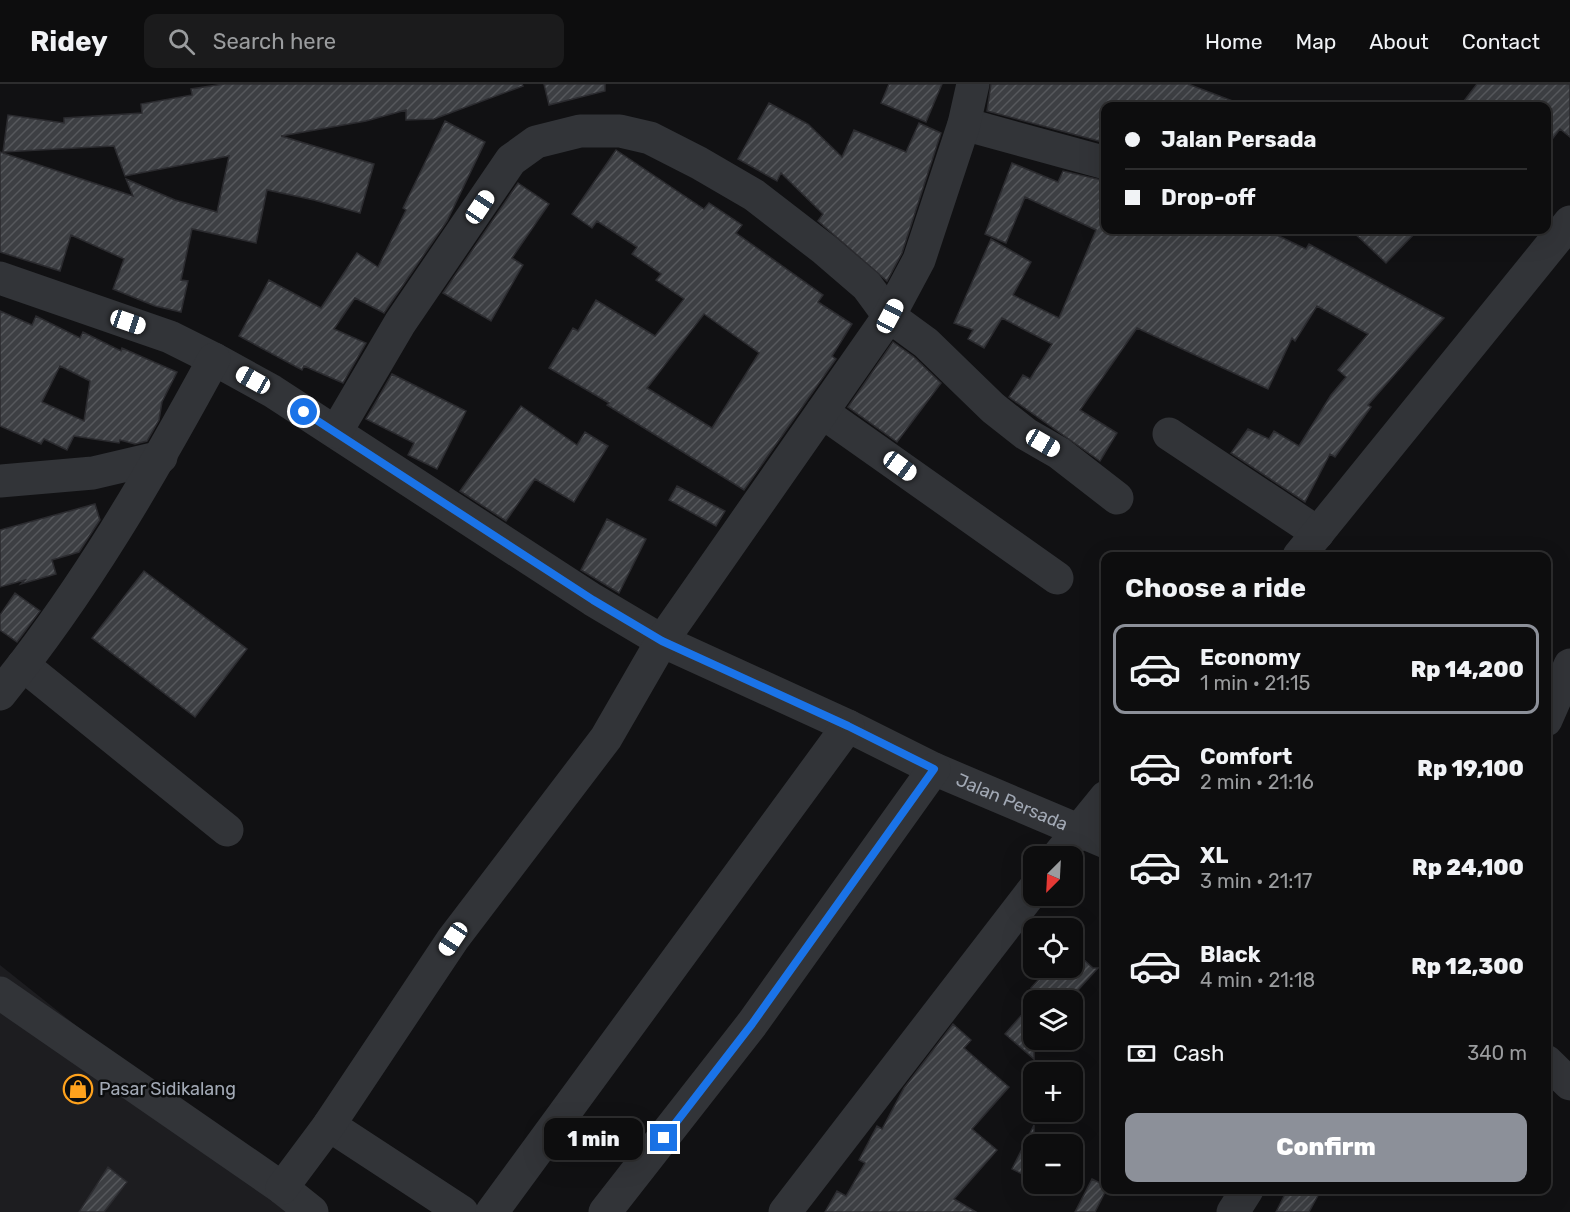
<!DOCTYPE html>
<meta charset="utf-8">
<style>
:root{--surface:#0d0d0e;--page:#1b1b1c;--text:#f1f3f6;--muted:#9a9c9e;--line:#2d2d2e;--accent:#8c9099}
body{margin:0;font-family:Rubik,sans-serif;background:var(--page);color:var(--text);height:100vh;display:flex;flex-direction:column;font-size:22px;white-space:nowrap}
*{box-sizing:border-box;margin:0}
p{font-size:20px;color:var(--muted)}
.icon{flex:none;width:33px;height:33px;fill:none;stroke:currentColor;stroke-width:2;stroke-linecap:round;stroke-linejoin:round}
.map{position:relative;flex:1;overflow:hidden}
.side{position:absolute;left:1101px;top:468px;width:450px;height:642px;display:flex;flex-direction:column;background:var(--surface);border-radius:12px;box-shadow:0 6px 24px #0002,0 0 0 2px var(--line)}
.side>*{flex:none}
.banner{position:absolute;left:1101px;top:18px;width:450px;height:132px;border-radius:12px;box-shadow:0 6px 24px #0002,0 0 0 2px var(--line);display:grid;align-content:center;height:132px;padding:0 24px;background:var(--surface)}
.needle{width:39px;rotate:204deg}
.buttons{position:absolute;left:1023px;top:762px;display:grid;gap:12px}
.buttons a{display:grid;place-items:center;width:60px;height:60px;border-radius:12px;background:var(--surface);box-shadow:0 6px 24px #0002,0 0 0 2px var(--line);font-size:30px}
.end{position:absolute;width:27px;height:27px;margin:-14px;border:8px solid #1a73e8;background:#fff;box-shadow:0 0 0 3px #fff}
.from{border-radius:50%}
.bubble{position:absolute;height:42px;border-radius:12px;background:var(--surface);box-shadow:0 6px 24px #0002,0 0 0 2px var(--line);font-size:20px;font-weight:800;line-height:42px;text-align:center}
.car{position:absolute;width:18px;height:36px;margin:-18px -9px;border-radius:8px;box-shadow:0 0 4px 2px #0007;background:linear-gradient(#fff 24%,#345 0 40%,#fff 0 76%,#345 0 86%,#fff 0)}
.banner b{display:flex;align-items:center;gap:21px;height:57px;font-size:22px}
.banner b+b{border-top:2px solid var(--line)}
.banner i{width:15px;height:15px;background:var(--text)}
ul{padding:0;list-style:none}
li{display:flex;align-items:center;gap:18px;height:90px;margin:0 12px 9px;padding:0 12px;border:3px solid transparent;border-radius:12px}
li div{flex:1}
li b{display:block;font-size:22px}
li em{font-style:normal;font-weight:800}
li.on{border-color:var(--accent)}
li>.icon{width:54px;height:54px;stroke-width:1.5}
h2{padding:0 24px;font-size:27px;line-height:72px}
.pay{display:flex;align-items:center;gap:15px;height:66px;padding:0 24px;font-size:22px}
.pay p{margin-inline-start:auto}
.button{display:flex;gap:12px;margin-top:auto;padding:12px 24px}
.button a{flex:1;height:69px;border-radius:12px;background:var(--accent);color:#fff;font-size:24px;font-weight:800;line-height:69px;text-align:center}
header{display:flex;align-items:center;gap:36px;box-sizing:border-box;height:84px;padding:0 30px;background:var(--surface);border-bottom:2px solid var(--line)}
header strong{font-size:28px}
nav{display:flex;gap:33px;margin-inline-start:auto;font-size:21px}
.search{width:420px;height:54px;background:var(--page);display:flex;align-items:center;gap:15px;box-sizing:border-box;padding:0 21px;border-radius:12px;color:var(--muted);font-size:22px}
.map>svg:first-child{display:block}
.built{fill:#1d1d20}
.building{fill:url(#building-hatch);stroke:#2b2b2f;stroke-width:1.5;fill-rule:evenodd}
.lines{fill:none;stroke-linecap:round;stroke-linejoin:round}
.minor{stroke:#323438;stroke-width:33}
.route{stroke:#1a73e8;stroke-width:8}
.labels{text-anchor:middle;dominant-baseline:central;stroke-width:5;stroke-linejoin:round;paint-order:stroke}
.street-label{font-size:18px;fill:#a2a9b5;stroke:#0c0d0e}
.poi-label{font-size:18px;fill:#a2a9b5;stroke:#0c0d0e;text-anchor:start}
</style>
<header>
<strong>Ridey</strong>
<div class="search"><svg class="icon" aria-label="search" viewBox="0 0 24 24"><circle cx="10" cy="10" r="6"/><path d="M15 15l6 6"/></svg>Search here</div>
<nav><a>Home</a><a>Map</a><a>About</a><a>Contact</a></nav>
</header>
<div class="map">
<svg width="1570" height="1128" viewBox="0 0 1570 1128">
<defs>
<pattern id="building-hatch" width="6" height="6" patternUnits="userSpaceOnUse" patternTransform="scale(1.5)"><rect width="6" height="6" fill="#3d3f43"/><path d="M-1 1l2-2M0 6l6-6M5 7l2-2" fill="none" stroke="#56585c"/></pattern>
</defs>
<rect width="100%" height="100%" fill="#111113"/>
<path class="built" d="M 0,881 L 310,1128 L 0,1128 Z"/>
<path class="building" d="M 224,0 L 522,0 L 523,2 L 434,35 L 406,36 L 406,26 L 366,37 L 281,52 L 374,80 L 360,129 L 314,116 L 267,106 L 256,159 L 192,145 L 181,196 L 188,197 L 181,228 L 155,222 L 113,205 L 124,175 L 71,151 L 60,187 L 0,168 L 0,68 L 133,112 L 126,95 L 175,116 L 217,128 L 229,72 L 125,92 L 114,62 L 3,68 L 8,31 L 64,39 L 64,34 L 142,29 L 141,20 L 192,11 L 191,5 Z
M 544,0 L 605,0 L 605,7 L 549,21 Z
M 889,0 L 942,0 L 926,38 L 881,19 Z
M 991,0 L 1188,0 L 1243,21 L 1106,22 L 1106,59 L 987,27 Z
M 1477,0 L 1570,0 L 1570,53 L 1560,45 L 1546,63 L 1546,22 L 1460,22 Z
M 769,19 L 808,40 L 842,73 L 854,46 L 906,68 L 919,39 L 941,49 L 902,169 L 887,197 L 818,137 L 823,130 L 781,89 L 777,97 L 738,75 Z
M 445,37 L 485,58 L 447,137 L 384,229 L 355,214 L 334,245 L 366,259 L 343,299 L 304,282 L 302,286 L 239,252 L 269,196 L 321,224 L 357,169 L 378,183 L 406,126 L 403,124 Z
M 616,66 L 704,125 L 709,119 L 742,141 L 736,149 L 823,211 L 818,218 L 852,240 L 832,272 L 836,275 L 744,406 L 607,321 L 609,319 L 549,284 L 573,244 L 578,247 L 596,216 L 655,252 L 684,215 L 656,196 L 661,190 L 632,170 L 637,163 L 597,137 L 592,144 L 572,130 ZM 704,230 L 759,269 L 712,344 L 647,304 Z
M 1012,79 L 1058,98 L 1063,87 L 1106,97 L 1106,146 L 1266,146 L 1306,165 L 1309,160 L 1444,234 L 1368,321 L 1371,323 L 1335,373 L 1330,370 L 1305,418 L 1231,369 L 1248,345 L 1269,355 L 1274,347 L 1299,362 L 1331,311 L 1346,293 L 1338,286 L 1368,250 L 1317,222 L 1295,257 L 1292,254 L 1268,305 L 1137,244 L 1080,326 L 1117,349 L 1100,377 L 1009,313 L 1023,291 L 1030,295 L 1052,260 L 1002,234 L 984,264 L 968,255 L 973,246 L 954,239 L 991,155 L 1031,178 L 1013,211 L 1059,234 L 1096,146 L 1025,113 L 1006,159 L 985,150 Z
M 518,99 L 549,120 L 512,174 L 523,181 L 491,237 L 443,209 Z
M 1351,146 L 1418,146 L 1386,179 Z
M 0,227 L 32,241 L 36,232 L 80,254 L 83,248 L 121,267 L 122,264 L 177,288 L 162,318 L 159,336 L 147,357 L 135,360 L 120,356 L 119,359 L 74,352 L 67,366 L 44,355 L 41,360 L 0,342 ZM 60,282 L 90,297 L 84,337 L 42,318 Z
M 893,258 L 914,273 L 941,299 L 897,358 L 848,323 Z
M 392,290 L 466,327 L 437,385 L 408,371 L 414,359 L 366,335 Z
M 521,322 L 577,361 L 585,348 L 608,362 L 574,418 L 535,395 L 506,437 L 460,407 Z
M 677,402 L 725,427 L 716,442 L 669,416 Z
M 95,420 L 100,436 L 79,468 L 52,476 L 56,490 L 21,500 L 25,496 L 0,503 L 0,446 Z
M 607,435 L 646,455 L 619,509 L 581,486 Z
M 144,487 L 247,565 L 195,633 L 92,554 Z
M 15,509 L 40,527 L 17,558 L 0,546 L 0,531 Z
M 1072,865 L 1093,884 L 1098,884 L 1069,916 L 1046,916 L 1031,904 L 1049,884 L 1072,884 Z
M 1034,917 L 1034,975 L 1005,950 Z
M 953,940 L 971,956 L 964,964 L 1009,1003 L 972,1045 L 997,1066 L 954,1115 L 976,1128 L 825,1128 L 837,1107 L 846,1112 L 865,1079 L 859,1076 L 877,1042 L 882,1045 L 904,1004 Z
M 1034,1041 L 1034,1096 L 1012,1085 Z
M 108,1083 L 127,1098 L 104,1128 L 79,1128 Z
M 1092,1095 L 1106,1102 L 1106,1106 L 1095,1128 L 1075,1128 Z
M 1287,1106 L 1321,1106 L 1309,1128 L 1276,1128 Z"/>
<g class="lines">
<g class="minor">
<path d="M 964,40 L 1106,79"/>
<path id="s1" d="M 0,194 L 170,253 L 214,275 L 272,307 L 593,516 L 662,557 L 848,642 L 934,685 L 1106,758"/>
<path d="M 822,328 L 1057,494"/>
<path d="M 336,348 L 400,239 L 511,76 L 536,58 L 580,47 L 620,47 L 650,54 L 699,79 L 754,111 L 824,165 L 867,202 L 889,232 L 926,259 L 993,324 L 1026,350 L 1059,369 L 1117,414"/>
<path d="M 1169,350 L 1318,449"/>
<path d="M 0,397 L 93,389 L 161,373"/>
<path d="M 1299,472 L 1570,138"/>
<path d="M 23,581 L 227,746"/>
<path d="M 0,610 C 84,507 151,391 214,275"/>
<path d="M 1546,636 L 1570,581"/>
<path d="M 1058,772 L 1106,713"/>
<path d="M 0,909 L 282,1104 L 312,1128"/>
<path d="M 1546,977 L 1570,1000"/>
<path d="M 329,1041 L 462,1128"/>
<path d="M 282,1104 L 329,1041 L 453,855 L 606,654 L 662,557 L 889,232 L 919,176 L 964,40 L 973,0"/>
<path d="M 492,1128 L 848,642"/>
<path d="M 605,1128 L 752,940 L 934,685"/>
<path d="M 785,1128 L 1034,805"/>
<path d="M 1233,1128 L 1247,1106"/>
</g>
</g>
<g class="lines">
<path class="route" d="M 304,328 L 593,516 L 662,557 L 848,642 L 934,685 L 752,940 L 664,1054"/>
</g>
<defs>
<g id="shop-ring" transform="scale(1.5)"><circle r="9.5" fill="#0c0d0e" stroke="#ffa21d" stroke-width="1.5"/><path d="M-5-2.5h2.3a2.7 3.5 0 0 1 5.4 0H5L5.5 6h-11ZM-1.5-2.5h3a1.5 2.3 0 0 0-3 0Z" fill="#ffa21d"/></g>
</defs>
<g fill-rule="evenodd">
<use href="#shop-ring" x="78" y="1005"/>
</g>
<g class="labels">
<g class="street-label">
<text stroke="none"><textPath href="#s1" startOffset="1144">Jalan Persada</textPath></text>
</g>
<g class="poi-label">
<text x="99" y="1005">Pasar Sidikalang</text>
</g>
</g>
</svg>
<div class="buttons">
<a><svg class="needle" viewBox="-14 -14 28 28"><path d="M0-13l5 13h-10z" fill="#e53935"/><path d="M0 13l5-13h-10z" fill="#9a9c9e"/></svg></a>
<a><svg class="icon" aria-label="locate" viewBox="0 0 24 24"><circle cx="12" cy="12" r="6"/><path d="M12 2v4M12 18v4M2 12h4M18 12h4"/></svg></a>
<a><svg class="icon" aria-label="layers" viewBox="0 0 24 24"><path d="M12 4l9 5-9 5-9-5zM3 14l9 5 9-5"/></svg></a>
<a>+</a>
<a>−</a>
</div>
<i class="end from" style="left:304px;top:328px"></i>
<i class="end" style="left:664px;top:1054px"></i>
<div class="bubble" style="left:544px;top:1034px;width:99px">1 min</div>
<i class="car" style="left:480px;top:123px;rotate:34deg"></i>
<i class="car" style="left:890px;top:232px;rotate:28deg"></i>
<i class="car" style="left:128px;top:238px;rotate:109deg"></i>
<i class="car" style="left:253px;top:296px;rotate:299deg"></i>
<i class="car" style="left:1043px;top:359px;rotate:120deg"></i>
<i class="car" style="left:900px;top:382px;rotate:126deg"></i>
<i class="car" style="left:453px;top:855px;rotate:214deg"></i>
<div class="banner">
<b><i class="from"></i>Jalan Persada</b>
<b><i></i>Drop-off</b>
</div>
<section class="side">
<h2>Choose a ride</h2>
<ul>
<li class="on"><svg class="icon" aria-label="car" viewBox="0 0 24 24"><path d="M5 17H2v-5l4-1 3-4h7l3 4 3 1v5h-3M9 17h6M6 11h13"/><circle cx="7" cy="17" r="2"/><circle cx="17" cy="17" r="2"/></svg><div><b>Economy</b><p>1 min · 21:15</p></div><em>Rp 14,200</em></li>
<li><svg class="icon" aria-label="car" viewBox="0 0 24 24"><path d="M5 17H2v-5l4-1 3-4h7l3 4 3 1v5h-3M9 17h6M6 11h13"/><circle cx="7" cy="17" r="2"/><circle cx="17" cy="17" r="2"/></svg><div><b>Comfort</b><p>2 min · 21:16</p></div><em>Rp 19,100</em></li>
<li><svg class="icon" aria-label="car" viewBox="0 0 24 24"><path d="M5 17H2v-5l4-1 3-4h7l3 4 3 1v5h-3M9 17h6M6 11h13"/><circle cx="7" cy="17" r="2"/><circle cx="17" cy="17" r="2"/></svg><div><b>XL</b><p>3 min · 21:17</p></div><em>Rp 24,100</em></li>
<li><svg class="icon" aria-label="car" viewBox="0 0 24 24"><path d="M5 17H2v-5l4-1 3-4h7l3 4 3 1v5h-3M9 17h6M6 11h13"/><circle cx="7" cy="17" r="2"/><circle cx="17" cy="17" r="2"/></svg><div><b>Black</b><p>4 min · 21:18</p></div><em>Rp 12,300</em></li>
</ul>
<div class="pay"><svg class="icon" aria-label="cash" viewBox="0 0 24 24"><path d="M3 7h18v10H3z"/><circle cx="12" cy="12" r="2"/></svg>Cash<p>340 m</p></div>
<div class="button"><a>Confirm</a></div>
</section>
</div>
